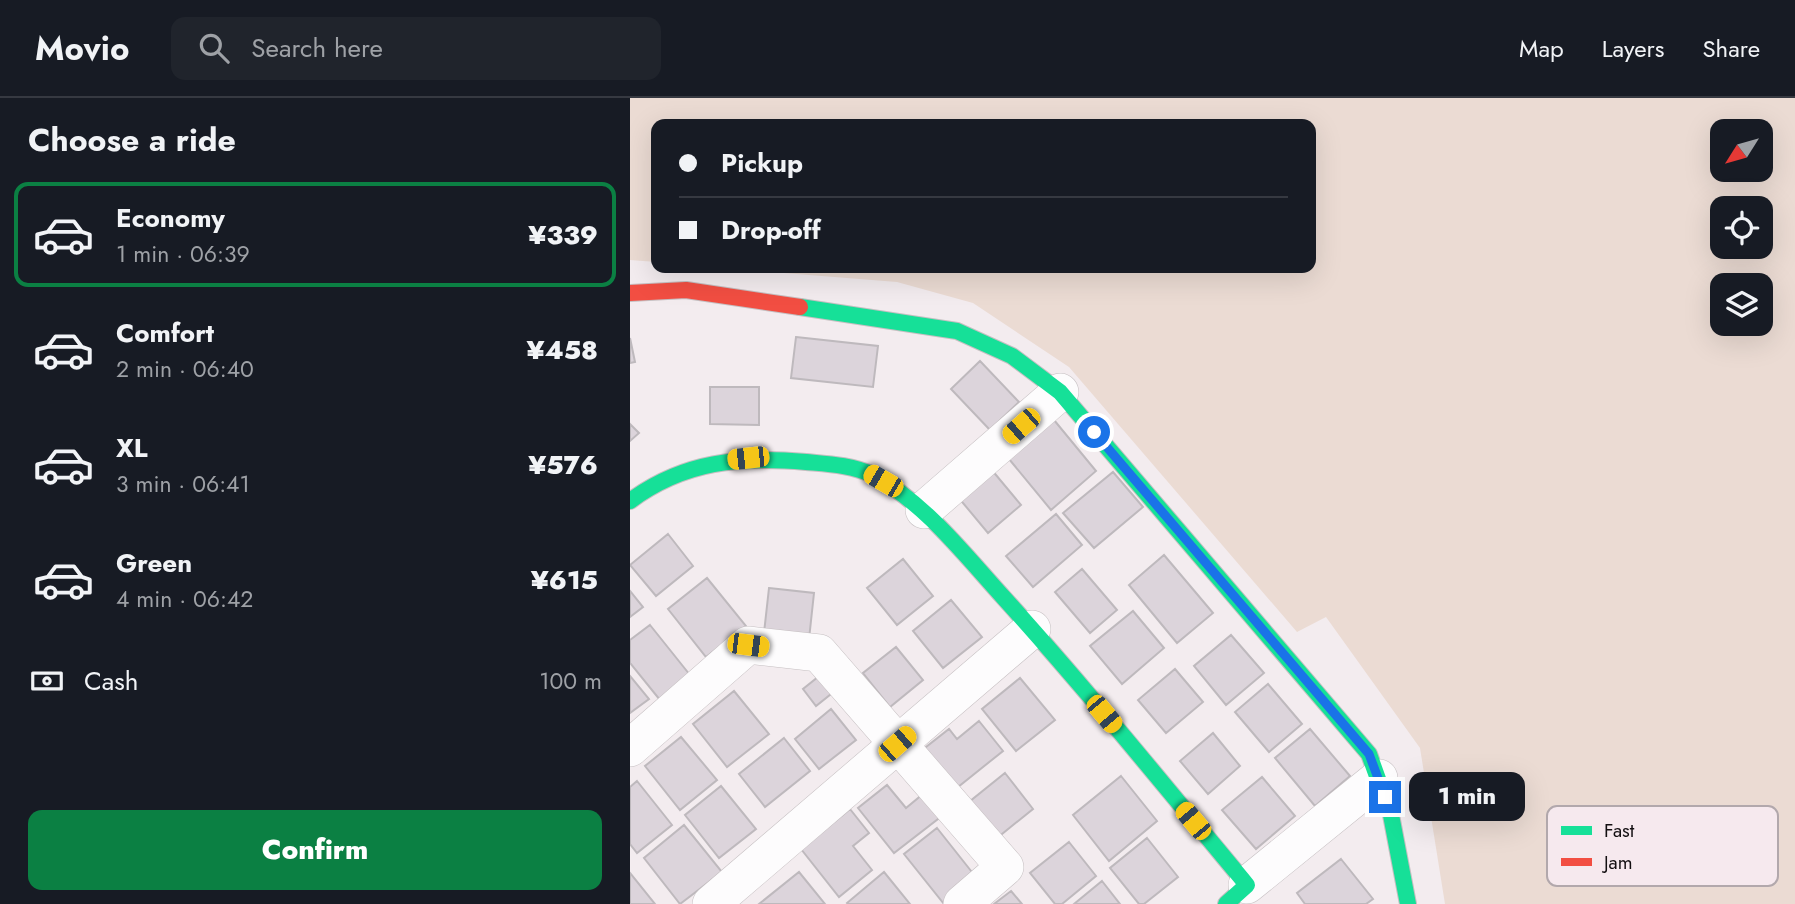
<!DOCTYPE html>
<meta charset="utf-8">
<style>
:root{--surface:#171b24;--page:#20242c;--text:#f1f3f6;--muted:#9ea1a6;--line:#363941;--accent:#0b8043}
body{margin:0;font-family:Jost,sans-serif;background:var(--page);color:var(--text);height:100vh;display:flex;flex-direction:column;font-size:26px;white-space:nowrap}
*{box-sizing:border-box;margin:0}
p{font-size:23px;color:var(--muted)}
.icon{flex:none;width:38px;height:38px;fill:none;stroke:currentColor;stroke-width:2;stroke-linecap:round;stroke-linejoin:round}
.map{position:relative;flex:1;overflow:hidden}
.details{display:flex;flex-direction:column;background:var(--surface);width:630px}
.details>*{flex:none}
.top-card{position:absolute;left:21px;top:21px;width:665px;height:154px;border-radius:14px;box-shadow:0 7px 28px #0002;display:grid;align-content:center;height:154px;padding:0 28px;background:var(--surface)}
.needle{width:46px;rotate:233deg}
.fabs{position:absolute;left:1080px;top:21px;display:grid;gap:14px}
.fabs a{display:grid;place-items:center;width:63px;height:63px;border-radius:14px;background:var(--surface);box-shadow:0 7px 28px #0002;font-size:35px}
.end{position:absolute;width:32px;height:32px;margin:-16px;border:9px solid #1a73e8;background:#fff;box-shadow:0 0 0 4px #fff}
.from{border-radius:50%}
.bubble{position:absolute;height:49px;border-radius:14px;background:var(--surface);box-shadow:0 7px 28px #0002;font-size:23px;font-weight:800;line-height:49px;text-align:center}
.car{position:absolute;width:21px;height:42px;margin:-21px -10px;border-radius:9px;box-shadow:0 0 5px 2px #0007;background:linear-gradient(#f5c518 24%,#345 0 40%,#f5c518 0 76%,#345 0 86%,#f5c518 0)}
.top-card b{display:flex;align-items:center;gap:24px;height:66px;font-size:26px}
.top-card b+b{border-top:2px solid var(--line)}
.top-card i{width:18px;height:18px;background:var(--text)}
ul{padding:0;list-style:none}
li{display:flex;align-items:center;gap:21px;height:105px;margin:0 14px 10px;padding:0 14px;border:4px solid transparent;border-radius:14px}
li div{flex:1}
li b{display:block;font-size:26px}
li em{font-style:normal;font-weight:800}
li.active{border-color:var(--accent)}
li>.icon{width:63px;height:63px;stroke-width:1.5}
h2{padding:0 28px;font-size:32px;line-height:84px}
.pay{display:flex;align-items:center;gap:18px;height:77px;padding:0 28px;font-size:26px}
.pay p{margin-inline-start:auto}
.cta{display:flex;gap:14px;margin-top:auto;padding:14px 28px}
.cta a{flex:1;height:80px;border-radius:14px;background:var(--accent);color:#fff;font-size:28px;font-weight:800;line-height:80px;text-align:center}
header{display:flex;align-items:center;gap:42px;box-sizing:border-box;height:98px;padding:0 35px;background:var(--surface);border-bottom:2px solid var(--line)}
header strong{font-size:33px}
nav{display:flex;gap:38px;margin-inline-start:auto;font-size:24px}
.search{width:490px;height:63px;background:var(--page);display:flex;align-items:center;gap:18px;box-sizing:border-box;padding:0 24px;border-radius:14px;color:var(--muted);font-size:26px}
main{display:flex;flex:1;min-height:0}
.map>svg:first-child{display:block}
.green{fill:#ebdbd3;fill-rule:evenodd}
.building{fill:#dcd4db;stroke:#beb9bd;stroke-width:2}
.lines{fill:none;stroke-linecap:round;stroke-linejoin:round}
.street-casing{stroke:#c5bfc1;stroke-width:38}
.fast-casing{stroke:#c5bfc1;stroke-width:18}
.jam-casing{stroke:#c5bfc1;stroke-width:18}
.street{stroke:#fdfcfd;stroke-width:37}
.fast{stroke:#16e098;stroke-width:16}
.jam{stroke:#f24e42;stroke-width:16}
.route{stroke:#1a73e8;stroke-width:9}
.key{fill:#f6e9ee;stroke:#b2a8ac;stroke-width:2}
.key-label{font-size:19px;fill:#130f11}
</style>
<header>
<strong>Movio</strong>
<div class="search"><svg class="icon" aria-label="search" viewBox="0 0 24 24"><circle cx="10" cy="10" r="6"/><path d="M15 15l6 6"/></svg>Search here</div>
<nav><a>Map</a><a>Layers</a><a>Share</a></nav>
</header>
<main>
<section class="details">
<h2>Choose a ride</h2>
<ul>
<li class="active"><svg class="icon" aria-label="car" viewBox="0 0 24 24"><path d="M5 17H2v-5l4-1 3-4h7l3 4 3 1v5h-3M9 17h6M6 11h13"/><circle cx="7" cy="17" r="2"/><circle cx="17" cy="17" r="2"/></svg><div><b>Economy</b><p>1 min · 06:39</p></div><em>¥339</em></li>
<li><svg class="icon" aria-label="car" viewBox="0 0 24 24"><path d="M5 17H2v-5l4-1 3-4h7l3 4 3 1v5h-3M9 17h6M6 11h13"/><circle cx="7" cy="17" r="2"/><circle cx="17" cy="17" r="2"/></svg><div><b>Comfort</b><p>2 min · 06:40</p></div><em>¥458</em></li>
<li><svg class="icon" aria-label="car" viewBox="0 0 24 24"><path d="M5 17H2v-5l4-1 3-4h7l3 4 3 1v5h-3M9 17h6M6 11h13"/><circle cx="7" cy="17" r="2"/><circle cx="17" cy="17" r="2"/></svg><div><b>XL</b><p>3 min · 06:41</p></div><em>¥576</em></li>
<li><svg class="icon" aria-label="car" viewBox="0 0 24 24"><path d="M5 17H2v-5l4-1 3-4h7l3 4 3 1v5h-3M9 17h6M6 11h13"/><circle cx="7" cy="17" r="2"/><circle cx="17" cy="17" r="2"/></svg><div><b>Green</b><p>4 min · 06:42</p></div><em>¥615</em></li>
</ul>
<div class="pay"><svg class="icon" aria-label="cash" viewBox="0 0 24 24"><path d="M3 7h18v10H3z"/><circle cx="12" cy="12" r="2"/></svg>Cash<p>100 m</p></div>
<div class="cta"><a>Confirm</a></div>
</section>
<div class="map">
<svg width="1165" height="806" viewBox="0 0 1165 806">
<rect width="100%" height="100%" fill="#f3ecef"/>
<path class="green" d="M 0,0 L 1165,0 L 1165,806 L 815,806 L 790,650 L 696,519 L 667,534 L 439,269 L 343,205 L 267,184 L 92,170 L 681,170 L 681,26 L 26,26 L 26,164 L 0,162 ZM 1092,33 L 1130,33 L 1130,72 L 1092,72 ZM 1092,110 L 1130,110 L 1130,149 L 1092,149 ZM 1092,187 L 1130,187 L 1130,226 L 1092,226 Z"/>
<path class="building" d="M 166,239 L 248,248 L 243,289 L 161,280 Z
M 0,240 L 5,264 L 0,265 Z
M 350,263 L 389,304 L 360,332 L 321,291 Z
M 80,289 L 129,289 L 129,327 L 80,326 Z
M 424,322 L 466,373 L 421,412 L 379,361 Z
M 0,326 L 9,335 L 0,343 Z
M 361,371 L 391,407 L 358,435 L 328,399 Z
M 483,374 L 513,409 L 464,450 L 433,415 Z
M 426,416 L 452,447 L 403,489 L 376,458 Z
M 38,436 L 63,468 L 26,498 L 0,467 Z
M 534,457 L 583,515 L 547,545 L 499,487 Z
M 273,461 L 303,498 L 267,527 L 237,490 Z
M 452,471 L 487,512 L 460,535 L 425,494 Z
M 77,480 L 116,528 L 76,559 L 38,511 Z
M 139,490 L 184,495 L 179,541 L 134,535 Z
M 0,493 L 13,509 L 0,519 Z
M 321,502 L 352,539 L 313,570 L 283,533 Z
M 503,513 L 534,550 L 492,586 L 460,548 Z
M 20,527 L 60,577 L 30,602 L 0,565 L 0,542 Z
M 601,537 L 634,575 L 596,607 L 564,568 Z
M 266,549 L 293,582 L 260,609 L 233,575 Z
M 545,571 L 573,604 L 536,635 L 508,602 Z
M 193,575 L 206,592 L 186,608 L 173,591 Z
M 0,578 L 19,601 L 0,615 Z
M 390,580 L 425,622 L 386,653 L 352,611 Z
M 638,586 L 672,626 L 639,654 L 605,614 Z
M 104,593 L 139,636 L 97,669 L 63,626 Z
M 201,611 L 226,642 L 189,671 L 165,641 Z
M 349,623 L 373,653 L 323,693 L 291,653 L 319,631 L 327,641 Z
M 680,631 L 720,678 L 685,708 L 645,660 Z
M 583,635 L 610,668 L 578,696 L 550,663 Z
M 51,639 L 87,682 L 50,712 L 15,668 Z
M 154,640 L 180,673 L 135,709 L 109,676 Z
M 375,675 L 403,711 L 367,740 L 339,704 Z
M 491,678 L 527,723 L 479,763 L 443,717 Z
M 632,679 L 665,718 L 626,751 L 592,712 Z
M 7,683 L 42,727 L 7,755 L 0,746 L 0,689 Z
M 257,687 L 276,710 L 299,691 L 317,714 L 264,755 L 228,710 Z
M 91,688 L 126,731 L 89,760 L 55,717 Z
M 220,711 L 239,735 L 223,748 L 242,772 L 209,799 L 171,751 Z
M 54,727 L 92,774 L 50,806 L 14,760 Z
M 307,730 L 349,783 L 321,806 L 314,806 L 274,756 Z
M 517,740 L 548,779 L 514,806 L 509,806 L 480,770 Z
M 439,744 L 466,778 L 432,806 L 425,806 L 400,775 Z
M 711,761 L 743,801 L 736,806 L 675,806 L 667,795 Z
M 169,774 L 195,806 L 129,806 Z
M 254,774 L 280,806 L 218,806 L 217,805 Z
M 0,775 L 25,806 L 0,806 Z
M 472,783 L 490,806 L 444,806 Z
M 381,793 L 392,806 L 364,806 Z"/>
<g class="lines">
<g class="street-casing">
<path id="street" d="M 294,412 L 430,294
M 0,650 L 118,547 L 189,555 L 375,769 L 332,806
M 617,787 L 749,680
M 81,806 L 402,531"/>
</g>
<g class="fast-casing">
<path id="fast" d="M 170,209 L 327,233 L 382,258 L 430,294 L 739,656 L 761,717 L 778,806
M 0,403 C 54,363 110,358 176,364 C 198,366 222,367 243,377 C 296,406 334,456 374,500 C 458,593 537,691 617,787 L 596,806"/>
</g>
<g class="jam-casing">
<path id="jam" d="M 0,195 L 56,192 L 170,209"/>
</g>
<use href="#street" class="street"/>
<use href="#fast" class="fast"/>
<use href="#jam" class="jam"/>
</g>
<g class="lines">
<path class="route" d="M 464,334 L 739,656 L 755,699"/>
</g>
<rect x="917" y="708" width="231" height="80" rx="10" class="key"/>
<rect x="931" y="728" width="31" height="9" fill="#16e098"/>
<rect x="931" y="760" width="31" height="8" fill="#f24e42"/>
<g class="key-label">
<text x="974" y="739">Fast</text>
<text x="974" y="771">Jam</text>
</g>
</svg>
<div class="fabs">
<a><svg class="needle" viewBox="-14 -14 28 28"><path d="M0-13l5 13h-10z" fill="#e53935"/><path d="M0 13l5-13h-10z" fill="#9ea1a6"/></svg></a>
<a><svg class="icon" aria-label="locate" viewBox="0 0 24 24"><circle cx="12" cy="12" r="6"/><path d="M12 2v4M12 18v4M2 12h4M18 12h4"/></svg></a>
<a><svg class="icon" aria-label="layers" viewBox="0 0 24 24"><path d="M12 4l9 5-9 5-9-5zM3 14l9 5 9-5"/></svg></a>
</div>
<i class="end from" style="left:464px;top:334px"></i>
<i class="end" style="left:755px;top:699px"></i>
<div class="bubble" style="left:779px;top:674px;width:116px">1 min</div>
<i class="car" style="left:391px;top:328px;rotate:229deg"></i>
<i class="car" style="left:118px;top:360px;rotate:264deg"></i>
<i class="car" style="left:253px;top:383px;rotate:300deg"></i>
<i class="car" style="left:118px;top:547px;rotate:97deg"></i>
<i class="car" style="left:474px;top:616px;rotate:140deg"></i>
<i class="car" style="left:267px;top:646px;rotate:49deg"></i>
<i class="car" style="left:563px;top:723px;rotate:320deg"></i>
<div class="top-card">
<b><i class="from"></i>Pickup</b>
<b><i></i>Drop-off</b>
</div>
</div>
</main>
